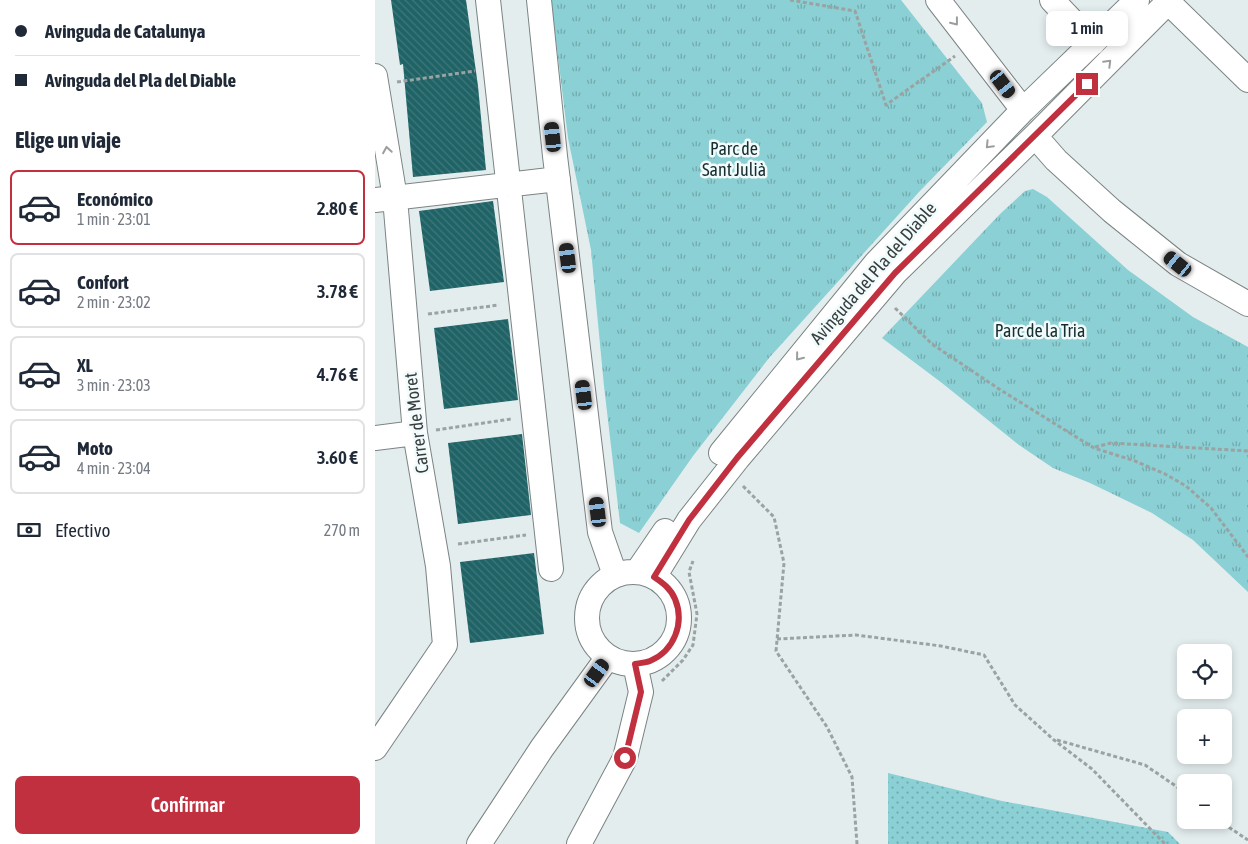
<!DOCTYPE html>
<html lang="es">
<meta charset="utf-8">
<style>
:root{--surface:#fff;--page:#f6f6f7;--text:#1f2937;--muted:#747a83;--line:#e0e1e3;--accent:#c0303f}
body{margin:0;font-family:"Asap Condensed",sans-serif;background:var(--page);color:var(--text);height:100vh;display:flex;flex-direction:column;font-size:19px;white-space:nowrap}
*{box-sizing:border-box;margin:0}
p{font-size:16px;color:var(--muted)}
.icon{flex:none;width:28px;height:28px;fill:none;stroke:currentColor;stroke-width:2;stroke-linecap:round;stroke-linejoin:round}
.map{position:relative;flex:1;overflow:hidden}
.sheet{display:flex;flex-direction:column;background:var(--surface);width:375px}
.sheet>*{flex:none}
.guide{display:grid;align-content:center;height:110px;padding:0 15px;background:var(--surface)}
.fabs{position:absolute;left:802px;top:644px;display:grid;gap:10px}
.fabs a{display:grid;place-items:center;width:55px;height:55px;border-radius:8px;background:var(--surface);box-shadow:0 2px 8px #0003;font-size:25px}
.end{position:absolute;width:22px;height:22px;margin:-11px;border:6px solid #c0303f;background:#fff;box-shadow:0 0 0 2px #fff}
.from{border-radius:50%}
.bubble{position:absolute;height:35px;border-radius:8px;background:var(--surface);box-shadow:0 2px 8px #0003;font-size:16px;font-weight:600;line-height:35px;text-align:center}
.car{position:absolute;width:15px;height:30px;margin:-15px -8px;border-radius:6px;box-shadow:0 0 4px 1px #0007;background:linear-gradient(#222 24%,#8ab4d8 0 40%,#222 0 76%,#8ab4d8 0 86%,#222 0)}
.guide b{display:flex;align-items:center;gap:18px;height:48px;font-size:19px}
.guide b+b{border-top:1px solid var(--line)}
.guide i{width:12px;height:12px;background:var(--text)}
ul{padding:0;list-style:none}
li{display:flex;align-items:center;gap:15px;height:75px;margin:0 10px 8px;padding:0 5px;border:2px solid var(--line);border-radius:8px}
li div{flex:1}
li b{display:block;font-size:19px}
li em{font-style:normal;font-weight:600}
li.active{border-color:var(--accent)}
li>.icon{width:45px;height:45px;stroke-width:1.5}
h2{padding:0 15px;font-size:22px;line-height:60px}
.pay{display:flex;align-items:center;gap:12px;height:55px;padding:0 15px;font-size:19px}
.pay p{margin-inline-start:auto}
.button{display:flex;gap:10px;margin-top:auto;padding:10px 15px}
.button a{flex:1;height:58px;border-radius:8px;background:var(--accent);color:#fff;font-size:20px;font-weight:600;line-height:58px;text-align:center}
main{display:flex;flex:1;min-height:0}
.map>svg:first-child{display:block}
.grass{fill:url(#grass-dots)}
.park{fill:url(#park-tufts)}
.building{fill:url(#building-back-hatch)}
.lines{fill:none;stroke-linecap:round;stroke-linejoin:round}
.minor-casing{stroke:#7b8383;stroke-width:26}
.path{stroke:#9ba2a2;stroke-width:3;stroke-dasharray:4 2.5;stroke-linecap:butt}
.minor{stroke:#fff;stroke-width:24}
.oneway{stroke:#9c9e9e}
.route{stroke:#c0303f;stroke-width:6}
.labels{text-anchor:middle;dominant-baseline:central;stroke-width:5;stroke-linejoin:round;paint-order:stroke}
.park-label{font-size:18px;fill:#172d2f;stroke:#f1fbfb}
.street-label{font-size:18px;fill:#393d3d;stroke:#f1fbfb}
</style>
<main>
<section class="sheet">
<div class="guide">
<b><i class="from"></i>Avinguda de Catalunya</b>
<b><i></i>Avinguda del Pla del Diable</b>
</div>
<h2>Elige un viaje</h2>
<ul>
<li class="active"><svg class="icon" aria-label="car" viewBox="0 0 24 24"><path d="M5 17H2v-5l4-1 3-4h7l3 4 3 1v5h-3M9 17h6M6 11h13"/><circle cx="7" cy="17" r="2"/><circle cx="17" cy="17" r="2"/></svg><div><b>Económico</b><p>1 min · 23:01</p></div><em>2.80 €</em></li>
<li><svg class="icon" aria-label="car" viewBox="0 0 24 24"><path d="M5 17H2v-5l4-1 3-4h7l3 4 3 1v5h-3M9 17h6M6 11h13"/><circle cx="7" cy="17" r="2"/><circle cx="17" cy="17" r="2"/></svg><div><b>Confort</b><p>2 min · 23:02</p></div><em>3.78 €</em></li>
<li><svg class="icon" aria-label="car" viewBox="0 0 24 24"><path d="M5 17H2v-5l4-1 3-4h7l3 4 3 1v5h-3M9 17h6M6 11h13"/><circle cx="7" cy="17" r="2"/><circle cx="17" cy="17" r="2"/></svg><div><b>XL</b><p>3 min · 23:03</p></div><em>4.76 €</em></li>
<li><svg class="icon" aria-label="car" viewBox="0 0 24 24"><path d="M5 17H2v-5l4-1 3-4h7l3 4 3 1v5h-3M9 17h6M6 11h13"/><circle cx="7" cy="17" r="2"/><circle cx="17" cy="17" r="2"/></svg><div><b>Moto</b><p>4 min · 23:04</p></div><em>3.60 €</em></li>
</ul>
<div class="pay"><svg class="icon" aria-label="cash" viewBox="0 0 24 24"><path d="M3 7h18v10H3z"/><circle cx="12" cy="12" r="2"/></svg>Efectivo<p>270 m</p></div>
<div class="button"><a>Confirmar</a></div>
</section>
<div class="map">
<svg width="873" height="844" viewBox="0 0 873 844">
<defs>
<pattern id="grass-dots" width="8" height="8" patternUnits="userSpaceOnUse" patternTransform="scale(1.25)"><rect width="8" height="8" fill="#8ad0d4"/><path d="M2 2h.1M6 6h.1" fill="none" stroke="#72aaad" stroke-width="1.8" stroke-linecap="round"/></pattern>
<pattern id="park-tufts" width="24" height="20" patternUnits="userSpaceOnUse" patternTransform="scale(1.25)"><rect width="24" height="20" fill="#8ad0d4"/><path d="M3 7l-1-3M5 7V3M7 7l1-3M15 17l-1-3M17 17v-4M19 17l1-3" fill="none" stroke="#72aaad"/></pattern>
<pattern id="building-back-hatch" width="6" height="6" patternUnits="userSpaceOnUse" patternTransform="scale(1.25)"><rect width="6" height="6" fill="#1f6367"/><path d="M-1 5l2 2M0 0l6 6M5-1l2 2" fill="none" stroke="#40777a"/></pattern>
</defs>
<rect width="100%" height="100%" fill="#e4edee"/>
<path class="grass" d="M 513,773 L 627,801 L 793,832 L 805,844 L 513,844 Z"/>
<path class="park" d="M 176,0 L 526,0 L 607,103 L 612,122 L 544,192 L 394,358 L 318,456 L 264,533 L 245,523 L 229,386 L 216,250 L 193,138 Z
M 658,189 L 672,197 L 753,270 L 818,317 L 873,347 L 873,592 L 818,540 L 777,513 L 715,483 L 678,468 L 644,445 L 567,383 L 507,338 L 625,214 L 650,191 Z"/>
<path class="building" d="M 16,0 L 91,0 L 103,86 L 111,170 L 38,177 L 28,64 L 25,65 Z
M 118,201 L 129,282 L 55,291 L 44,211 Z
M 133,319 L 143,400 L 69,409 L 59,328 Z
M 147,434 L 156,515 L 83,524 L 73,443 Z
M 159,553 L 169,634 L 95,643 L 85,562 Z"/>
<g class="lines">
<g class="minor-casing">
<path id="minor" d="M 113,0 L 176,569
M 164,0 L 180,156 L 225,532 L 240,575
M 563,0 L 648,110
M 677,0 L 718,43
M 793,2 L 873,80
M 0,76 L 20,198 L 40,433 L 63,566 L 70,645 L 0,748
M 660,136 L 681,160 L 737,211 L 803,264 L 873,304
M 0,200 L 183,179
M 0,438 L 40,433
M 346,453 L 501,263 L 648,110 L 762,0
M 262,572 L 290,531
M212 618a46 46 0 1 1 92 0a46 46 0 1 1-92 0Z
M 279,577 L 314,520 L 363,458 L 520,273 L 660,136 L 795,0
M 104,844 L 167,748 L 233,657
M 204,844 L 250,758 L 266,692 L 260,664"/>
</g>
<path class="path" d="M 415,0 L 480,11 L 511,105 L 580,56
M 22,82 L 100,71
M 520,308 L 557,344 L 624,389 L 719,448 L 760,461 L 790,474 L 811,486 L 836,508 L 873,557
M 53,314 L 124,305
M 61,430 L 136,419
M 720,447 L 736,443 L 873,451
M 368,486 L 399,517 L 409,563 L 401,651 L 452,727 L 477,777 L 482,844
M 83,544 L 151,535
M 402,639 L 481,635 L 566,646 L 609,655 L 640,705 L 679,740 L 717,769 L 790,844
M 287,681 L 308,660 L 318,645 L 322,614 L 314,572 L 318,561
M 682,740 L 770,765 L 811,793
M 843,820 L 873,840"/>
<use href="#minor" class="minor"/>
</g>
<defs><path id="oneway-chevron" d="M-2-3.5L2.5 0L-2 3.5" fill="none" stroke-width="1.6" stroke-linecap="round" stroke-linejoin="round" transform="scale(1.25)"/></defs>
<g class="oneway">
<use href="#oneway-chevron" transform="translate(580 22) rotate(52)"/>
<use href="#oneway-chevron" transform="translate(733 63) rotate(-45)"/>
<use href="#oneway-chevron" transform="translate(614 145) rotate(134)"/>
<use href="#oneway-chevron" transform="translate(12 150) rotate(-99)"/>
<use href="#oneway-chevron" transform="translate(424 357) rotate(129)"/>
</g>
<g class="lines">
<path class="route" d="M 250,758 L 266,692 L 260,664 C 264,663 270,663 275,661 C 299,651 310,623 300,599 C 296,589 288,583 279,577 L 314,520 L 362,458 L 520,273 L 712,84"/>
</g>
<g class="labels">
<g class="park-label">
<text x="359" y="148">Parc de<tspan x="359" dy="21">Sant Julià</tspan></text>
<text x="665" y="330">Parc de la Tria</text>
</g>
<g class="street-label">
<text transform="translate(498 273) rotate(-49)">Avinguda del Pla del Diable</text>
<text transform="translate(41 423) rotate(-97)">Carrer de Moret</text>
</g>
</g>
</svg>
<div class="fabs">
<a><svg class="icon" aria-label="locate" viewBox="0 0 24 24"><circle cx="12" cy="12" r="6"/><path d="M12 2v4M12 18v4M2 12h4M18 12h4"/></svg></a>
<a>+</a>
<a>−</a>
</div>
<i class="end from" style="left:250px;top:758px"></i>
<i class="end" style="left:712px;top:84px"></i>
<div class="bubble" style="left:671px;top:11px;width:82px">1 min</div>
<i class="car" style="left:628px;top:84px;rotate:143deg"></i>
<i class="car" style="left:178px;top:137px;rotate:354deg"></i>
<i class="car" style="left:193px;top:258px;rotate:353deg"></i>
<i class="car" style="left:803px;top:264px;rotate:309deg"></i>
<i class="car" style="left:209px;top:395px;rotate:353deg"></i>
<i class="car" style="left:223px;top:512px;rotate:353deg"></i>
<i class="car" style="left:222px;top:673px;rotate:36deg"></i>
</div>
</main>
